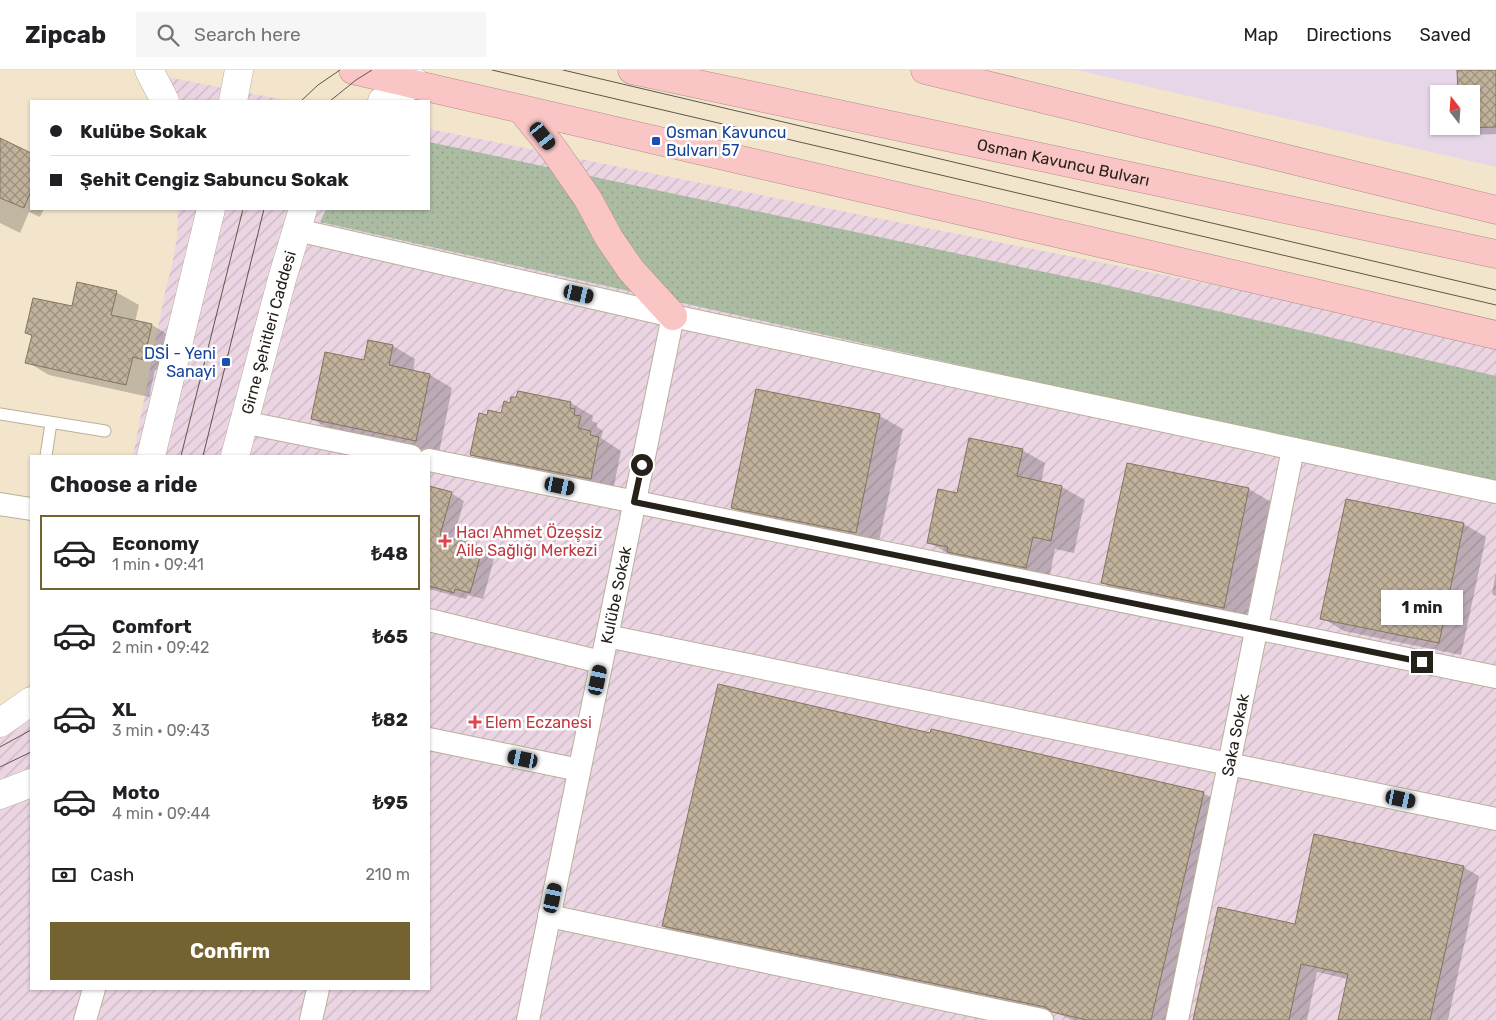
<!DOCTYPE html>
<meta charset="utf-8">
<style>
:root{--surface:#fff;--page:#f6f6f6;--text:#202124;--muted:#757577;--line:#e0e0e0;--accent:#746331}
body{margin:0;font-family:Rubik,sans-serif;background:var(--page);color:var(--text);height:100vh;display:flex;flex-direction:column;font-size:19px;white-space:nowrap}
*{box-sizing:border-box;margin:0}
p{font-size:16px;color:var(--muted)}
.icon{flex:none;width:28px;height:28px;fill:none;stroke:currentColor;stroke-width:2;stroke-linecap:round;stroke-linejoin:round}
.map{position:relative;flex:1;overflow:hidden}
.side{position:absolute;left:30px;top:385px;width:400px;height:535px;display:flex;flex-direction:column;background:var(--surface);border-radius:0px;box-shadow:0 1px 4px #0004}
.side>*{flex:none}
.hud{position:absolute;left:30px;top:30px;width:400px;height:110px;border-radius:0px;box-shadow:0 1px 4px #0004;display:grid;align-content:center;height:110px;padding:0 20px;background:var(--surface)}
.needle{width:32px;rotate:343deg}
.controls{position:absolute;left:1430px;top:15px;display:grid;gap:10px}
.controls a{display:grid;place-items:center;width:50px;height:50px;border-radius:0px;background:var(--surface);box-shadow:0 1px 4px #0004;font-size:25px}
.end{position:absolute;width:22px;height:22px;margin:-11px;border:6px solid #262219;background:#fff;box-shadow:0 0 0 2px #fff}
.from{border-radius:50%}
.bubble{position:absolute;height:35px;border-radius:0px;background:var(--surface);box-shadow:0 1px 4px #0004;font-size:16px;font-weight:700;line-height:35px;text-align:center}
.car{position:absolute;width:15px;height:30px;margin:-15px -8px;border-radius:6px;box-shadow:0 0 4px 1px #0007;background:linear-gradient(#222 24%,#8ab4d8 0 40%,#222 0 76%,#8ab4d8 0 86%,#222 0)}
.hud b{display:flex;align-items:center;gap:18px;height:48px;font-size:19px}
.hud b+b{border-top:1px solid var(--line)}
.hud i{width:12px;height:12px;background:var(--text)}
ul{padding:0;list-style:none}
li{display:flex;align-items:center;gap:15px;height:75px;margin:0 10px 8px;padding:0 10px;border:2px solid transparent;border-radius:0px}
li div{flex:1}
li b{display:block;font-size:19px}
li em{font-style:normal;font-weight:700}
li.selected{border-color:var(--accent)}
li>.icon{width:45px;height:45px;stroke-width:1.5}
h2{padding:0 20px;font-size:22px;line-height:60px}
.pay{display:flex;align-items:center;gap:12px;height:55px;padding:0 20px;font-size:19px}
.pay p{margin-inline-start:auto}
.action{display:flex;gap:10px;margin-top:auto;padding:10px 20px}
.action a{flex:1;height:58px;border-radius:0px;background:var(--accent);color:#fff;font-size:20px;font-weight:700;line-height:58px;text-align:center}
header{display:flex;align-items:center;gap:30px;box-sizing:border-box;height:70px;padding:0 25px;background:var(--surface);border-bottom:1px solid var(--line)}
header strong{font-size:24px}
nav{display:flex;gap:28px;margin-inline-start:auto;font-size:18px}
.search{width:350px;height:45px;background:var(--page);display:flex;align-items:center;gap:12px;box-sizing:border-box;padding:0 18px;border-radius:0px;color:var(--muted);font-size:19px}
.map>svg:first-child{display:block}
.commercial{fill:#e7d6e8;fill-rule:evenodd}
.industrial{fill:url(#industrial-furrows)}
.grass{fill:url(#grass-dots)}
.shadow{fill:#0003}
.building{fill:url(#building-cross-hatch);stroke:#837560}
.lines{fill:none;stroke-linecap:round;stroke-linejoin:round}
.lane-casing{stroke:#bcaf98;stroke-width:13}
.street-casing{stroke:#bcaf98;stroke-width:24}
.secondary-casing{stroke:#bcaf98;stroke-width:29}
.highway-casing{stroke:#b08c89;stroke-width:29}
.lane{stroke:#fff;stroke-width:11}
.street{stroke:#fff;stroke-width:22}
.secondary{stroke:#fff;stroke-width:28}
.highway{stroke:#fac5c5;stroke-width:28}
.tram{stroke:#5d574a;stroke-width:1}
.route{stroke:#262219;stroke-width:6}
.transit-dot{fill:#1a4fb4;stroke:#fff;stroke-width:2}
.health-dot{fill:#e0444e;stroke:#fff;stroke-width:2}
.labels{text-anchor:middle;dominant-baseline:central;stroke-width:5;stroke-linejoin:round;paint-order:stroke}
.transit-label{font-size:16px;fill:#164399;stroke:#fff;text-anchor:start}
.street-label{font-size:16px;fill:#262219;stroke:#fff}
.health-label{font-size:16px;fill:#be3a42;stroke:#fff;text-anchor:start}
</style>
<header>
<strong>Zipcab</strong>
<div class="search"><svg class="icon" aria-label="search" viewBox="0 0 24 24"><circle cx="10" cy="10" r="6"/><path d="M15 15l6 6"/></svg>Search here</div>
<nav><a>Map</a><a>Directions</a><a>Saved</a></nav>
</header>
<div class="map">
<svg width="1496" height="950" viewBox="0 0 1496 950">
<defs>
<pattern id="industrial-furrows" width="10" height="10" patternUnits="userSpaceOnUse" patternTransform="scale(1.25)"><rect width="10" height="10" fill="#ebd5e3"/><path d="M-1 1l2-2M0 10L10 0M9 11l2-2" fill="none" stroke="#c9b7c2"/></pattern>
<pattern id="grass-dots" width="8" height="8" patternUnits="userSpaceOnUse" patternTransform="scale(1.25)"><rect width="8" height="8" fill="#abbca3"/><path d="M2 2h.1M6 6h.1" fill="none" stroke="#93a18c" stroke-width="1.8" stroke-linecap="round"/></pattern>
<pattern id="building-cross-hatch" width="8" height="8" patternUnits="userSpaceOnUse" patternTransform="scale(1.25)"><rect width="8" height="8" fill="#c1b29b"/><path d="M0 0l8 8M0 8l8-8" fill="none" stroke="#9d907e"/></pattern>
</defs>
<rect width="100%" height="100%" fill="#f2e5cc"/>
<path class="commercial" d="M 1076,0 L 1496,0 L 1496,97 ZM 1439,24 L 1471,24 L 1471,56 L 1439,56 Z"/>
<path class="industrial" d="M 137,1 L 289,31 L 152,31 Z
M 429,59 L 1496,271 L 1496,950 L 0,950 L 0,636 L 31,613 L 31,919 L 429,919 L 429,386 L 133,386 L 165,222 L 172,195 L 177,168 L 178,139 L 429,139 Z"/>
<path class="grass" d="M 429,72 L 1097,213 L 1496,306 L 1496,415 L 320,152 L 326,139 L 429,139 Z"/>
<path class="shadow" d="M 1458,0 L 1496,0 L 1496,64 L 1472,65 L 1460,57 L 1471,56 L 1471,24 Z
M 0,70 L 31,84 L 31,139 L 44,139 L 40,147 L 29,142 L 20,163 L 0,153 Z
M 116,222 L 139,235 L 135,252 L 152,255 L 174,268 L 167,302 L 155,300 L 149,327 L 49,305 L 27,292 L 33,267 L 26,263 L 73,238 Z
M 393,276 L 415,289 L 413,301 L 430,305 L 452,318 L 439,383 L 335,362 L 312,349 Z
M 757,321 L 880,346 L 903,359 L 878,476 L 755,450 L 732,437 Z
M 571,333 L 593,346 L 592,351 L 597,353 L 597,357 L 603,361 L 601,368 L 621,381 L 613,421 L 494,397 L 472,384 L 488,347 L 502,344 L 511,334 Z
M 1022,380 L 1045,393 L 1041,413 L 1062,417 L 1085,430 L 1074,483 L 1055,479 L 1049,510 L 951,485 L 928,472 L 958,425 Z
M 429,418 L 451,423 L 464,431 L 453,470 L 482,478 L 495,485 L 483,529 L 468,525 L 466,529 L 429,519 Z
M 1249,419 L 1271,432 L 1246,550 L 1125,526 L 1103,513 Z
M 1464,454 L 1486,467 L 1461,585 L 1344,561 L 1322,548 Z
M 1496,503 L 1496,526 L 1492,524 Z
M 931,664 L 1203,723 L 1216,730 L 1165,950 L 1072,950 L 1057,943 L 675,863 L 663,856 Z
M 1463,797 L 1479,806 L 1448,950 L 1339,950 L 1348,909 L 1317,902 L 1307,950 L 1195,950 L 1296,855 Z"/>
<path class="building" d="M 1457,0 L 1496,0 L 1496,57 L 1459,58 L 1459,56 L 1471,56 L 1471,24 L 1458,24 Z
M 0,68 L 31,83 L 31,121 L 24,138 L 0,128 Z
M 77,212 L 117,221 L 111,245 L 152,254 L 144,290 L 133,287 L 126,315 L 25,293 L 32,265 L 25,263 L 33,228 L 72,236 Z
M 368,270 L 393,275 L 389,295 L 430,304 L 416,371 L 311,349 L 325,282 L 364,290 Z
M 756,319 L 880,344 L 856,463 L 731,438 Z
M 518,321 L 571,332 L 570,338 L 575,339 L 574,345 L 581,346 L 578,358 L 591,361 L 590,365 L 599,367 L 591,409 L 470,385 L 479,343 L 487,345 L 488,340 L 501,343 L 504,331 L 510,333 L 511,327 L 516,327 Z
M 969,368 L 1023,379 L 1017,406 L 1062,416 L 1051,471 L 1033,467 L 1026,498 L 947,482 L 948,477 L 927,473 L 938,419 L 957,423 Z
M 1127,393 L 1249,418 L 1224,538 L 1101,513 Z
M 429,416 L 452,422 L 440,465 L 483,477 L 470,523 L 455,519 L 454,523 L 429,516 Z
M 1346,429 L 1464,453 L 1439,573 L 1320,549 Z
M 718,614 L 930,663 L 931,659 L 1204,722 L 1151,950 L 1087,950 L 1052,942 L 1045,937 L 662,856 Z
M 1314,764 L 1464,796 L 1430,950 L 1338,950 L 1348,904 L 1301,894 L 1289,950 L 1193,950 L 1218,837 L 1295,854 Z"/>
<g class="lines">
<g class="lane-casing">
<path id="lane" d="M 0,344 L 105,361
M 46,386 L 51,353"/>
</g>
<g class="street-casing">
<g id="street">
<path d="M 297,160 L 673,246 L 1496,422"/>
<path d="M 243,352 L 411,386"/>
<path d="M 429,390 L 1496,607"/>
<path d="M 0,434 L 31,439"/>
<path d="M 429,550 L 601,592"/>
<path d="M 607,566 L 1496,749"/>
<path d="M 429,669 L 579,700"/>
<path d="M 549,846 L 1042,950"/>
<path d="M 85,950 L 94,919"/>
<path d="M 311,950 L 318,919"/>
<path id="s1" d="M 528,950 L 673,246"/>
<path id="s2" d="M 1177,950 L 1293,379"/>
</g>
</g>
<g class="secondary-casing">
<g id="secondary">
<path d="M 149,0 L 165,31"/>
<path d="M 233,31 L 239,0"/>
<path d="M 382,31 L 416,13"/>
<path d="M 151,386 L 211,139"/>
<path id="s3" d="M 235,386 L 282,209 L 303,139"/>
<path d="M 0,653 L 31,631"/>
<path d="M 0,725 L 31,713"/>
</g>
</g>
<g class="highway-casing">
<g id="highway">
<path d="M 353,0 L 1496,265"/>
<path id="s4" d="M 632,0 L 1496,184"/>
<path d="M 925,0 L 1496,140"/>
<path d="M 521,39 L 554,80 L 588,129 L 609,168 L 631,200 L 673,246"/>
</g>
</g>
<use href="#lane" class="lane"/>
<use href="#street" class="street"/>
<use href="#secondary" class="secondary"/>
<use href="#highway" class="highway"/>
<path class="tram" d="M 492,0 L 1496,235
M 563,0 L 1496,220
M 301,31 L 318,15 L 340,0
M 330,31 L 356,10 L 372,0
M 181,386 L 243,139
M 203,386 L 264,139
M 0,677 L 31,660
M 0,697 L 31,682"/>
</g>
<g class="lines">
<path class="route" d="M 642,395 L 634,432 L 1422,592"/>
</g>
<g class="transit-dot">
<rect x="651" y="66" width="10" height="10" rx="2.5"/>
<rect x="221" y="287" width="10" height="10" rx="2.5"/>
</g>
<g class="health-dot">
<path d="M442.5 463.5h5v5h5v5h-5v5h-5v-5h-5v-5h5z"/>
<path d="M472.5 644.5h5v5h5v5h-5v5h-5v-5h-5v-5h5z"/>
</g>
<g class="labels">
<g class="transit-label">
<text x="666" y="62">Osman Kavuncu<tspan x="666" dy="18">Bulvarı 57</tspan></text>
<text x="216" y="283" text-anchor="end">DSİ - Yeni<tspan x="216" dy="18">Sanayi</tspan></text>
</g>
<g class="street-label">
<text stroke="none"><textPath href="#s4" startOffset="441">Osman Kavuncu Bulvarı</textPath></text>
<text stroke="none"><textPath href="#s3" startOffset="128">Girne Şehitleri Caddesi</textPath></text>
<text stroke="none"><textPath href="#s1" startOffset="434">Kulübe Sokak</textPath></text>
<text stroke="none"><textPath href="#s2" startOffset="291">Saka Sokak</textPath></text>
</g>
<g class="health-label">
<text x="456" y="462">Hacı Ahmet Özeşsiz<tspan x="456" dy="18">Aile Sağlığı Merkezi</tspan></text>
<text x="485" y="652">Elem Eczanesi</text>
</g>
</g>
</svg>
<div class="controls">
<a><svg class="needle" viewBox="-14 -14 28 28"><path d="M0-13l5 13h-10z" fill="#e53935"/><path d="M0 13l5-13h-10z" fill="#757577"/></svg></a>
</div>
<i class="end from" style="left:642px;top:395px"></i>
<i class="end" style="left:1422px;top:592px"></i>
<div class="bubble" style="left:1381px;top:520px;width:82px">1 min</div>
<i class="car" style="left:543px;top:66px;rotate:141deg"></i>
<i class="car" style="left:579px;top:224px;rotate:103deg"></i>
<i class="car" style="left:560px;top:416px;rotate:102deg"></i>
<i class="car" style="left:598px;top:610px;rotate:12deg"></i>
<i class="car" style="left:523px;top:689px;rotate:282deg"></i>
<i class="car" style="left:1401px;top:729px;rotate:102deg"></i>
<i class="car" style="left:553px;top:828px;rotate:12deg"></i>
<div class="hud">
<b><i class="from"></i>Kulübe Sokak</b>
<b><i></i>Şehit Cengiz Sabuncu Sokak</b>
</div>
<section class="side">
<h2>Choose a ride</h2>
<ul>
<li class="selected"><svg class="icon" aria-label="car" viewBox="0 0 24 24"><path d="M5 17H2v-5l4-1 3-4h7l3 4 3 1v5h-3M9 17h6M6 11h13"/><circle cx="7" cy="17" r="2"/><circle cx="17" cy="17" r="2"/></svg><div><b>Economy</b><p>1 min · 09:41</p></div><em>₺48</em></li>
<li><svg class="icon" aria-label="car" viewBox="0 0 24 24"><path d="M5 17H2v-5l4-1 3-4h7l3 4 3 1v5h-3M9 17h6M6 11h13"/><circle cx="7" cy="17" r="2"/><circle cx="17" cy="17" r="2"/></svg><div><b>Comfort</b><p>2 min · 09:42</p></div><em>₺65</em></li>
<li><svg class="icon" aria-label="car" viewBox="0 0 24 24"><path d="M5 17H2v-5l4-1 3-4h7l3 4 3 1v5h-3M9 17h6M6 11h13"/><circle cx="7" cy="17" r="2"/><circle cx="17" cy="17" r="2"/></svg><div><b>XL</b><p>3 min · 09:43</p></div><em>₺82</em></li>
<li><svg class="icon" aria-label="car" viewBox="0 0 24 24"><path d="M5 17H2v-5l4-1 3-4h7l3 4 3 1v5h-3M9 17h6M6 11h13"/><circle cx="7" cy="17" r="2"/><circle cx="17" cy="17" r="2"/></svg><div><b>Moto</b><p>4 min · 09:44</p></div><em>₺95</em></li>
</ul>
<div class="pay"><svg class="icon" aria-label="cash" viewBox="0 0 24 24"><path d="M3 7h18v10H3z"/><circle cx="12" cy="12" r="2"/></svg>Cash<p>210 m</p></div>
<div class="action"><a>Confirm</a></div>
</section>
</div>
